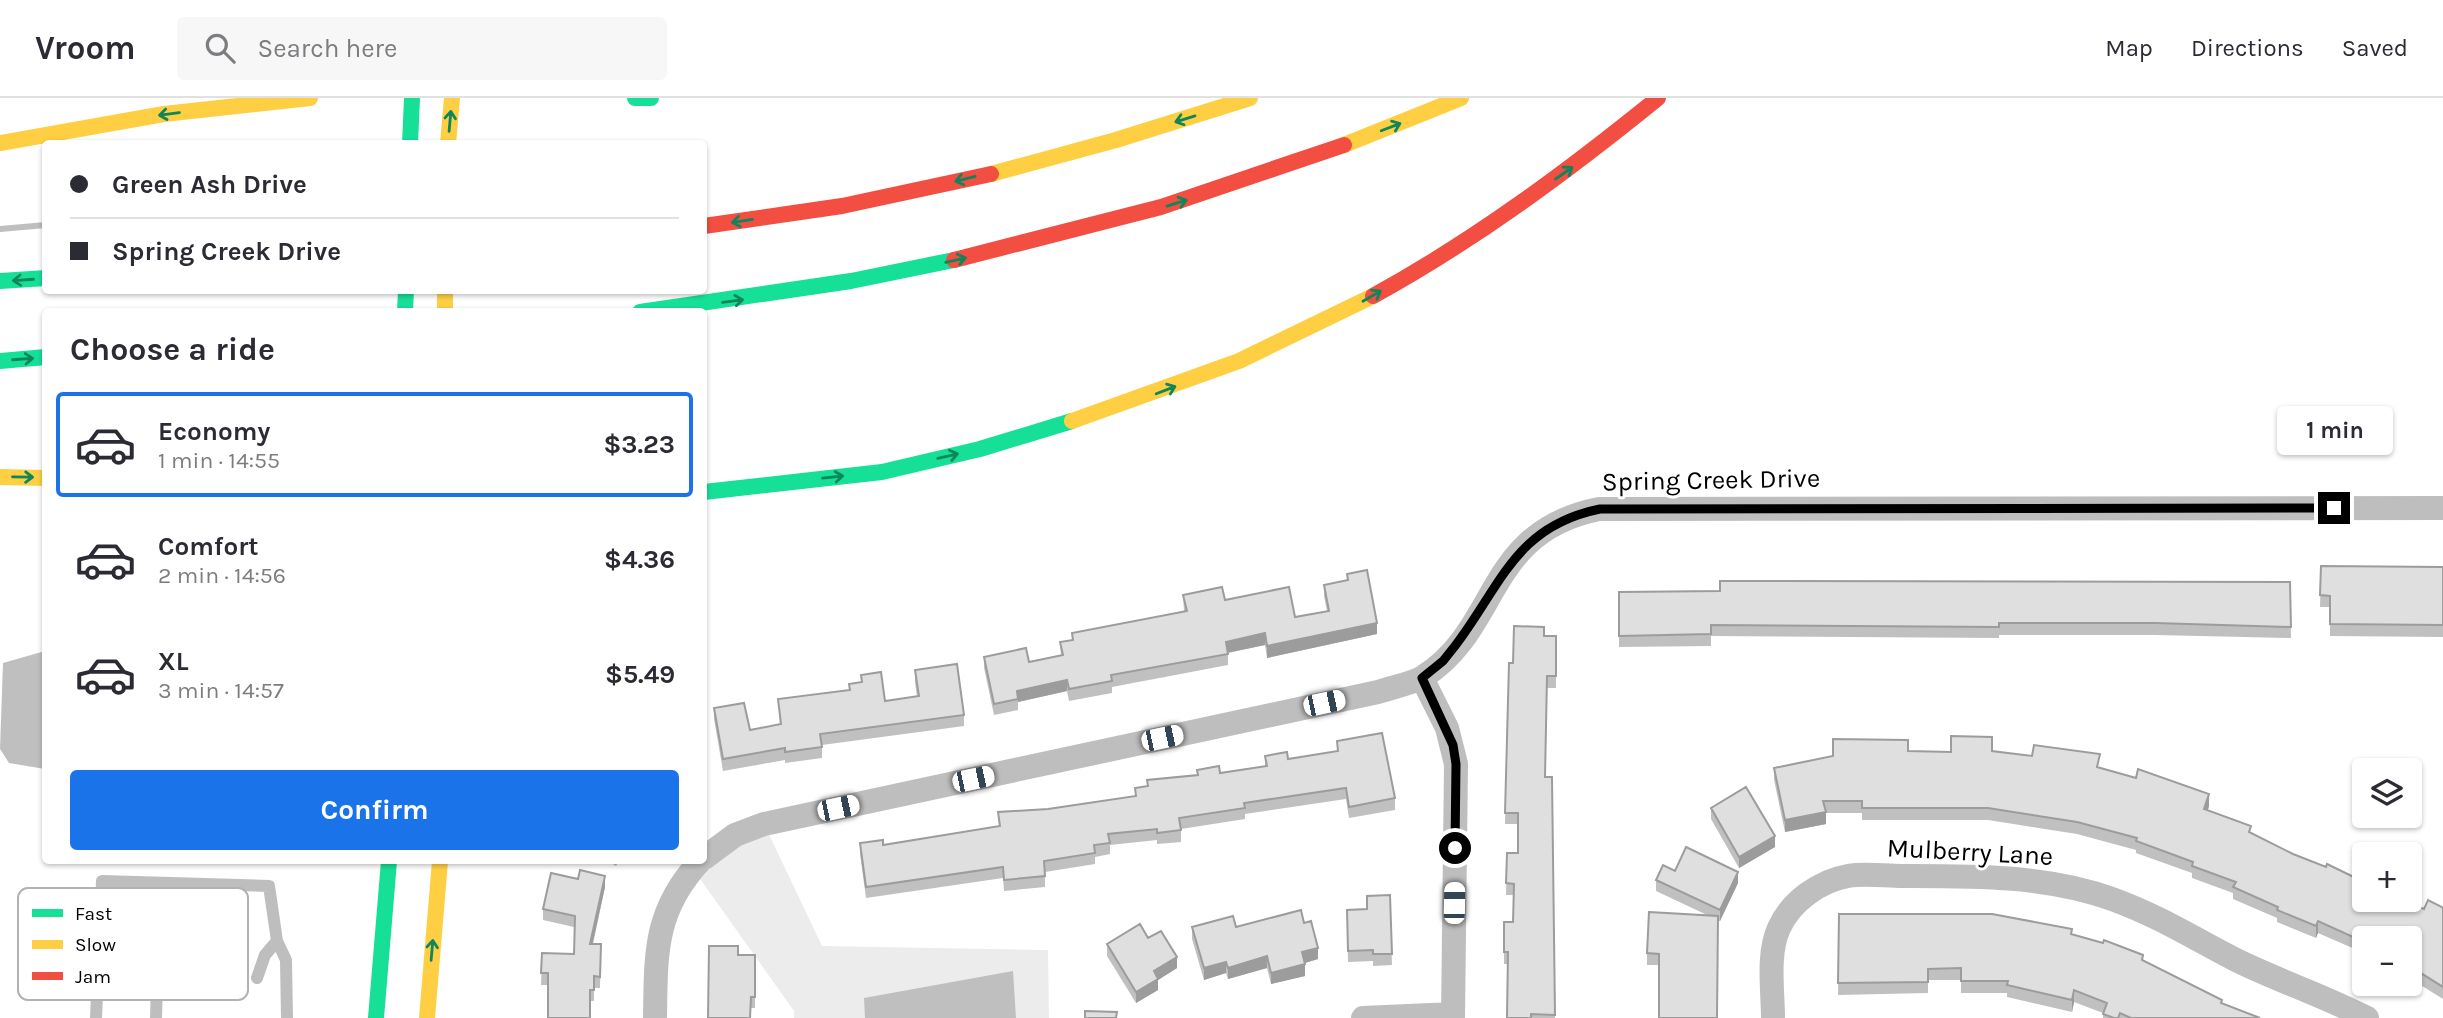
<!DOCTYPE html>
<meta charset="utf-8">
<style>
:root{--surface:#fff;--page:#f7f7f7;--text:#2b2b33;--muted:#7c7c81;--line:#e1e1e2;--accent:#1a73e8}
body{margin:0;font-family:Karla,sans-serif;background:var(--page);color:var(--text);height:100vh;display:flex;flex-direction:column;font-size:26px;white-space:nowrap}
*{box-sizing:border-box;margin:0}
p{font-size:23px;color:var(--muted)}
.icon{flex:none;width:38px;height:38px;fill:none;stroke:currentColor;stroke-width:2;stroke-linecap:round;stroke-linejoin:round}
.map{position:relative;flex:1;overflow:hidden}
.drawer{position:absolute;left:42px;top:210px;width:665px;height:556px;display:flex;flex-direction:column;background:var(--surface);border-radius:7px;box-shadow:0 2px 5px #0004}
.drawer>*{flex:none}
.top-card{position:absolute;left:42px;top:42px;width:665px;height:154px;border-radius:7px;box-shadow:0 2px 5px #0004;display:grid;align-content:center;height:154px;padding:0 28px;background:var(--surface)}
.tools{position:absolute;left:2352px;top:660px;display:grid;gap:14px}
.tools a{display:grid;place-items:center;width:70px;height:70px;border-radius:7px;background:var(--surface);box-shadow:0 2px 5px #0004;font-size:35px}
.end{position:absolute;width:32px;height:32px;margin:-16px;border:9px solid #000;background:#fff;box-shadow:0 0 0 4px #fff}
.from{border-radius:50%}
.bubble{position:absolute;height:49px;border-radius:7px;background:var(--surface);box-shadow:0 2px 5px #0004;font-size:23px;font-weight:700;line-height:49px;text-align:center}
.car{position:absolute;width:21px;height:42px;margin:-21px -10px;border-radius:9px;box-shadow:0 0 5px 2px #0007;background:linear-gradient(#fff 24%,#345 0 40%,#fff 0 76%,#345 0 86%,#fff 0)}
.top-card b{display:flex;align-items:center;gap:24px;height:66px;font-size:26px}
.top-card b+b{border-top:2px solid var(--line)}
.top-card i{width:18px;height:18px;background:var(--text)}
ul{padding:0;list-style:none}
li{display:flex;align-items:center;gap:21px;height:105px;margin:0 14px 10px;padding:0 14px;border:4px solid transparent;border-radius:7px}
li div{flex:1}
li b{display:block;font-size:26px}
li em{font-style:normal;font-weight:700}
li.selected{border-color:var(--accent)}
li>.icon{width:63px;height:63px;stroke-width:1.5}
h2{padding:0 28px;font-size:32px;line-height:84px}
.action{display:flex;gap:14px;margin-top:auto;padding:14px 28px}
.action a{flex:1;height:80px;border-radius:7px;background:var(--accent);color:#fff;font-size:28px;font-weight:700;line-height:80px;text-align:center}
header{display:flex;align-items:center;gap:42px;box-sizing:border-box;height:98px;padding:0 35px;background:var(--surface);border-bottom:2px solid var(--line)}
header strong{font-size:33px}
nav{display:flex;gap:38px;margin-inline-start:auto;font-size:24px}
.search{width:490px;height:63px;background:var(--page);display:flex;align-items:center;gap:18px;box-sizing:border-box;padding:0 24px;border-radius:7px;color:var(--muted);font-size:26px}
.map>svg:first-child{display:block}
.green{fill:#ececec}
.water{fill:#bfbfbf}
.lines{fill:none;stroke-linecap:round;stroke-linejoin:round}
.stream{stroke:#bfbfbf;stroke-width:6}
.lane{stroke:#bebebe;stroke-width:12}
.street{stroke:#bebebe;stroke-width:24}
.fast{stroke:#16e098;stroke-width:16}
.slow{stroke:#ffcf43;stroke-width:16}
.jam{stroke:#f24e42;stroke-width:16}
.wall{fill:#c0c0c0}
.shaded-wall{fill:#9c9c9c}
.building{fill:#dfdfdf;stroke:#9c9c9c;stroke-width:2}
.oneway{stroke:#0d865b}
.route{stroke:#000;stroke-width:9}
.labels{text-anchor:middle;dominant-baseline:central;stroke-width:6;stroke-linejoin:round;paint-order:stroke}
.street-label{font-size:26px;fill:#000;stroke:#fff}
.key{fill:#fff;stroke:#b2b2b2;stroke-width:2}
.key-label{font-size:19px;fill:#000}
</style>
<header>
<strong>Vroom</strong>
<div class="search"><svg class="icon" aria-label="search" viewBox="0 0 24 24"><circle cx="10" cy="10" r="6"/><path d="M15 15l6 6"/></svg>Search here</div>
<nav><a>Map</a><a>Directions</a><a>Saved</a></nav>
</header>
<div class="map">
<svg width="2443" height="920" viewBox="0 0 2443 920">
<rect width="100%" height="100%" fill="#fff"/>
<path class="green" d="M 764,726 L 822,848 L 1048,852 L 1049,920 L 794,920 L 794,913 L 693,771 Z"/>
<path class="water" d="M 45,553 L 46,553 L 45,671 L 9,665 L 0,651 L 3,565 Z
M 1013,873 L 1016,920 L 865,920 L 864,900 Z"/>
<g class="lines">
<path class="stream" d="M 0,131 L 46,127"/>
<path class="lane" d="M 257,880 L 265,857 L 277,843
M 96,920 L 102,783 L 269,788 L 277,843 L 286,862 L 287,920
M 156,920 L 160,785"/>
<path class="street" d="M 1422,580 L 1447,630 L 1456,666 L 1453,920
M 704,760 L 735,737 L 764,726 L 1378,594 C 1392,589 1411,586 1423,579 C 1501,530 1484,434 1599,411 L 2443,410
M 655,920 C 656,855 654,813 700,763
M 1363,920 L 1453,916
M 1773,920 C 1773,893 1767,856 1779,830 C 1791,803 1820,783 1848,778 C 1865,775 1885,778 1902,778 C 1971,778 2046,777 2112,801 C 2159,818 2193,840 2236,862 C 2279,883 2324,898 2367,920"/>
<path class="fast" d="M 635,0 L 651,0
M 410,46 L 412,0
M 0,183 L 46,180
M 405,214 L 406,192
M 640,214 L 851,183 L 954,162
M 0,263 L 46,259
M 704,394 L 882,374 L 980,351 L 1072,323
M 376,920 L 389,763"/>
<path class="slow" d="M 0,45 L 164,16 L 310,0
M 448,46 L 452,0
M 1344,47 L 1461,0
M 991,76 L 1116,42 L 1250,0
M 445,192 L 445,214
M 1072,323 L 1239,263 L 1373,198
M 0,379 L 46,380
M 427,920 L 440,763"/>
<path class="jam" d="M 704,128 L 842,108 L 991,76
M 954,162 L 1161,109 L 1344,47
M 1373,198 C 1475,142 1568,73 1658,0"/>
</g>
<path class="wall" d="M 2321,468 L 2443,469 L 2443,539 L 2330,538 L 2330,509 L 2320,509 Z
M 1347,476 L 1377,536 L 1267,560 L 1265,547 L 1228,555 L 1228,567 L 1112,589 L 1112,595 L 1069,603 L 1067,593 L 1018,604 L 1018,612 L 994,617 L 984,570 L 984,559 L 1029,564 L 1061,558 L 1060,544 L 1072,542 L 1072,535 L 1184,513 L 1183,497 L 1225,502 L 1295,519 L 1327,513 L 1324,498 L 1324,487 L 1347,483 Z
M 2290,484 L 2291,540 L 2155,537 L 1999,537 L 1999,540 L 1711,538 L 1711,548 L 1619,549 L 1619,494 Z
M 1544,538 L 1556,538 L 1556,590 L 1547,590 L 1545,679 L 1552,679 L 1555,920 L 1507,920 L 1508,866 L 1504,866 L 1504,824 L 1513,824 L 1514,797 L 1506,797 L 1507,755 L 1518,755 L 1518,726 L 1505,726 L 1509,565 L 1513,565 Z
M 915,572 L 964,617 L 964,628 L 822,647 L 822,660 L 785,665 L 785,662 L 723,673 L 714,621 L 714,610 L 750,632 L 780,626 L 778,601 L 849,592 L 849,586 L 861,584 L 861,577 L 885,603 L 917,599 L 915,584 Z
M 1337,643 L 1395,700 L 1395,712 L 1349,720 L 1346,701 L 1245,716 L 1245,721 L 1181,731 L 1181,744 L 1157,746 L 1157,742 L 1110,747 L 1110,756 L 1095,759 L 1095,766 L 1045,774 L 1045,789 L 1004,793 L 1003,780 L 866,800 L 860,756 L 860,745 L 883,747 L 999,729 L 998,714 L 1048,711 L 1135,698 L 1135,690 L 1147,688 L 1147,682 L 1197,677 L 1197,672 L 1220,675 L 1265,668 L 1265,658 L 1288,661 L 1337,654 Z
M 1908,653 L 1951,654 L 1992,653 L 2100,670 L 2209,708 L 2208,712 L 2293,756 L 2424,811 L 2443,810 L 2443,901 L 2419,886 L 2410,882 L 2410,840 L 2364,840 L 2364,855 L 2318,835 L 2316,840 L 2277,824 L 2277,820 L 2233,801 L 2233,795 L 2192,780 L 2192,775 L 2136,755 L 2136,752 L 2077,736 L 1988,722 L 1862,722 L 1862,715 L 1826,715 L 1826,726 L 1785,734 L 1774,682 L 1774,670 Z
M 1711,710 L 1775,749 L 1739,770 L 1711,721 Z
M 608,763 L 619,763 L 616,768 Z
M 1675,773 L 1738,785 L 1720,823 L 1718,823 L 1659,867 L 1647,867 L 1647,855 L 1707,817 L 1656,793 L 1656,782 Z
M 605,789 L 593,846 L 601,846 L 600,890 L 594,890 L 594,903 L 590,903 L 548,887 L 541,887 L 542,855 L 574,856 L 574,829 L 543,822 L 543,811 Z
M 1390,797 L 1392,867 L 1373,868 L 1373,863 L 1348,864 L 1347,812 L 1367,811 Z
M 1839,816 L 2072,836 L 2143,862 L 2222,905 L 2260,920 L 2103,920 L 2103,915 L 2074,904 L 2072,914 L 2007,899 L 2007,895 L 1961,895 L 1961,882 L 1928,882 L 1928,895 L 1838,897 Z
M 1304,825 L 1318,861 L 1304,865 L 1305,878 L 1271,886 L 1267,870 L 1228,881 L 1226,875 L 1204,882 L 1192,841 L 1192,829 L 1236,829 Z
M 1148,840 L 1177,870 L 1158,882 L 1158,892 L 1136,905 L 1107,858 L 1107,846 Z
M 738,857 L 755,857 L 755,910 L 751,910 L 708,920 Z"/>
<path class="shaded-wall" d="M 1377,525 L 1377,536 L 1267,560 L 1267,548 Z
M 1265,535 L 1265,547 L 1226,555 L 1226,544 Z
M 1067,582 L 1067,593 L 1018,604 L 1017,593 Z
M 705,675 L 705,686 L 704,687 L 704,676 Z
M 2209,696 L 2209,708 L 2204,723 L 2204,711 Z
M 1826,714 L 1826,726 L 1785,734 L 1785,722 Z
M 1775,738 L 1775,749 L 1739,770 L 1739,759 Z
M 1738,774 L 1738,785 L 1720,823 L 1720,812 Z
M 605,778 L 605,789 L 590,857 L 590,846 Z
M 2318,823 L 2318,835 L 2316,840 L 2316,828 Z
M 1318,850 L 1318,861 L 1302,866 L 1302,854 Z
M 1267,858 L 1267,870 L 1228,881 L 1228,870 Z
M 1177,859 L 1177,870 L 1158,882 L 1158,892 L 1136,905 L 1136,894 L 1154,873 Z
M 1226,864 L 1226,875 L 1204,882 L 1204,870 Z
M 1305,866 L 1305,878 L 1271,886 L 1271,875 Z
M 2074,892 L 2074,904 L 2072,914 L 2072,902 Z"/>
<path class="building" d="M 2321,468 L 2443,469 L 2443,527 L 2330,526 L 2330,498 L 2320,497 Z
M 1367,472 L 1377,525 L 1267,548 L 1265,535 L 1226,544 L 1228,556 L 1111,577 L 1112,583 L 1069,591 L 1067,582 L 1017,593 L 1018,601 L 994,606 L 984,559 L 1026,550 L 1029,564 L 1063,557 L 1060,544 L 1073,542 L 1072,535 L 1187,513 L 1183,497 L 1222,489 L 1225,502 L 1289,489 L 1295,519 L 1329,513 L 1324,487 L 1348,482 L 1347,476 Z
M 1720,483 L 2290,484 L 2291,529 L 2155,525 L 1999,525 L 1999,529 L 1711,527 L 1711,536 L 1619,538 L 1619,494 L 1720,493 Z
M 1514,528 L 1544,529 L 1544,538 L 1556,538 L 1556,578 L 1547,578 L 1545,679 L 1552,679 L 1555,917 L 1531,916 L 1531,920 L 1507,920 L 1508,854 L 1504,854 L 1504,824 L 1513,824 L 1514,786 L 1506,785 L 1507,755 L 1518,755 L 1518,715 L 1505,715 L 1509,565 L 1513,565 Z
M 957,566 L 964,617 L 820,636 L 822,649 L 785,654 L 785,650 L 723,661 L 714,610 L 744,605 L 750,632 L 781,626 L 778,601 L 850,592 L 849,586 L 862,584 L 861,577 L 881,574 L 885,603 L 919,598 L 915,572 Z
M 1382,635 L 1395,700 L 1349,709 L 1346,690 L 1244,705 L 1245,710 L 1179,720 L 1181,732 L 1157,735 L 1157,731 L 1108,736 L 1110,745 L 1094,747 L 1095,755 L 1044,763 L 1045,778 L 1004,782 L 1003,769 L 866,789 L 860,745 L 883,742 L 883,747 L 1000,728 L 998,714 L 1048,711 L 1136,698 L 1135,690 L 1148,688 L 1147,682 L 1198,677 L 1197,672 L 1219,668 L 1220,675 L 1267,668 L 1265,658 L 1287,654 L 1288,661 L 1338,653 L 1337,643 Z
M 1951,638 L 1992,639 L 1992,653 L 2032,658 L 2034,647 L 2100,656 L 2097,669 L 2136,680 L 2138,671 L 2209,696 L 2204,711 L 2251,728 L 2249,734 L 2293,756 L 2326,769 L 2327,766 L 2364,784 L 2364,802 L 2402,802 L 2424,811 L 2428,802 L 2440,808 L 2443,810 L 2443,889 L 2419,874 L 2410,870 L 2410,840 L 2364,840 L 2364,844 L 2318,823 L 2316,828 L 2277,812 L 2278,809 L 2233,789 L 2236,784 L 2192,768 L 2193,764 L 2136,743 L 2137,740 L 2077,724 L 1988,710 L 1862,710 L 1862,703 L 1823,703 L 1826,714 L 1785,722 L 1774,670 L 1833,658 L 1833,641 L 1908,642 L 1908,653 L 1951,654 Z
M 704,665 L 705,668 L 705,675 L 704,676 Z
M 1746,689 L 1775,738 L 1739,759 L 1711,710 Z
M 1686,749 L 1738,774 L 1720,812 L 1656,782 L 1663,767 L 1675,773 Z
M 580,772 L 605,778 L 590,846 L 601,846 L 600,879 L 594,878 L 594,892 L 590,892 L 590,920 L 548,920 L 548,875 L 541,875 L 542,855 L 574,856 L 575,818 L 543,811 L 551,775 L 578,781 Z
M 1390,797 L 1392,856 L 1373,856 L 1373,852 L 1348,853 L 1347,812 L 1367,811 L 1367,798 Z
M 1301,812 L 1304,825 L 1311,823 L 1318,850 L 1302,854 L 1305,866 L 1271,875 L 1267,858 L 1228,870 L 1226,864 L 1204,870 L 1192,829 L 1233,818 L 1236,829 Z
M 1649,814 L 1718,818 L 1717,920 L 1659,920 L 1659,856 L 1647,855 Z
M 1839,816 L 1992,816 L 2072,831 L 2071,836 L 2103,845 L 2104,842 L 2143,857 L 2142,862 L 2222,902 L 2221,905 L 2260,920 L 2131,920 L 2120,915 L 2118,920 L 2114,920 L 2103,916 L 2107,905 L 2074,892 L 2072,902 L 2007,887 L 2008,883 L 1961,883 L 1961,870 L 1928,871 L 1928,884 L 1838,885 Z
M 1140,826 L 1148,840 L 1161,833 L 1177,859 L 1154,873 L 1158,881 L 1136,894 L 1107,846 Z
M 709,848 L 738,848 L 738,857 L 755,857 L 755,899 L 751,899 L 750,920 L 708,920 Z
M 1085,913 L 1117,914 L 1116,920 L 1085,920 Z"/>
<defs><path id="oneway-shaft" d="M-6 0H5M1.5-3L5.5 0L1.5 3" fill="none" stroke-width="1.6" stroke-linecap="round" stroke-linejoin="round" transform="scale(1.75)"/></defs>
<g class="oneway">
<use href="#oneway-shaft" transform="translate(169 16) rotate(173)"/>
<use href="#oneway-shaft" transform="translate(1185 21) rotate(163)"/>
<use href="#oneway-shaft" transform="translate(450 23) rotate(-85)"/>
<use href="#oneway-shaft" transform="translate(1391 29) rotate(-21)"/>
<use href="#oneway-shaft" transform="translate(1564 75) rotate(-35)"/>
<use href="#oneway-shaft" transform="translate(965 81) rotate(166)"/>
<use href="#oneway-shaft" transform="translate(1177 105) rotate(-17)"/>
<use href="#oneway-shaft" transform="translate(742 123) rotate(171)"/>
<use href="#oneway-shaft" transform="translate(956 162) rotate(-13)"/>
<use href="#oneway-shaft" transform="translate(23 182) rotate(176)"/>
<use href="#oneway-shaft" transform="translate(1372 198) rotate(-30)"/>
<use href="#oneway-shaft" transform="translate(733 203) rotate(-8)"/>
<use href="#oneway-shaft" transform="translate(23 261) rotate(-4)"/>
<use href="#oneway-shaft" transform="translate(1166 292) rotate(-21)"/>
<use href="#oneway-shaft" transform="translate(948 358) rotate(-13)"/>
<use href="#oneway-shaft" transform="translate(23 379) rotate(1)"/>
<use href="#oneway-shaft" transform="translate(833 379) rotate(-6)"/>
<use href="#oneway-shaft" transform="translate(432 852) rotate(-85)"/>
</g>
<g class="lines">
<path class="route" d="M 1455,750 L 1456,666 L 1453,647 L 1422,580 L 1443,563 L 1455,548 C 1501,488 1515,428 1600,411 L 2334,410"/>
</g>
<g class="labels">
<g class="street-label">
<text transform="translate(1711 382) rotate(-1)">Spring Creek Drive</text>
<text transform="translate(1970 754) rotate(3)">Mulberry Lane</text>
</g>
</g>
<rect x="18" y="790" width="230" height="112" rx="10" class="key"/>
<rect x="32" y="811" width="31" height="8" fill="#16e098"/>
<rect x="32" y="842" width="31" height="9" fill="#ffcf43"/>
<rect x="32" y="874" width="31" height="8" fill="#f24e42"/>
<g class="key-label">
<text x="75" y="822">Fast</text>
<text x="75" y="853">Slow</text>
<text x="75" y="885">Jam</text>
</g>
</svg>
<div class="tools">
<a><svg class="icon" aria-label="layers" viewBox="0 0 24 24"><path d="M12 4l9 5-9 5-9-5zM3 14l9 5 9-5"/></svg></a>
<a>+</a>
<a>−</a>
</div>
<i class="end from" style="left:1455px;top:750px"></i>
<i class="end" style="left:2334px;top:410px"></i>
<div class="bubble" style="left:2277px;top:308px;width:116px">1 min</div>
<i class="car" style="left:1324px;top:605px;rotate:78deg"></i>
<i class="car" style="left:1162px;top:640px;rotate:78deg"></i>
<i class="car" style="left:973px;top:681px;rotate:78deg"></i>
<i class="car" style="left:838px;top:710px;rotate:78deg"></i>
<i class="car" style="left:1454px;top:805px;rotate:1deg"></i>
<div class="top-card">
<b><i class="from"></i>Green Ash Drive</b>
<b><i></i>Spring Creek Drive</b>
</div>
<section class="drawer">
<h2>Choose a ride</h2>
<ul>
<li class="selected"><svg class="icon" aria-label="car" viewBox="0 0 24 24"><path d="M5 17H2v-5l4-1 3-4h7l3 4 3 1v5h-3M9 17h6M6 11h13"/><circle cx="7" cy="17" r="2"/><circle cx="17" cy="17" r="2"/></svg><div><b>Economy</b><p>1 min · 14:55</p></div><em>$3.23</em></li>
<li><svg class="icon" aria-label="car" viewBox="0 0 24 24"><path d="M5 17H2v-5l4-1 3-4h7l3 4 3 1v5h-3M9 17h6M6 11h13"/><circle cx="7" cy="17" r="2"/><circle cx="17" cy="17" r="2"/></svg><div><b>Comfort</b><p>2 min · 14:56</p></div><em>$4.36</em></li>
<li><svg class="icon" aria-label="car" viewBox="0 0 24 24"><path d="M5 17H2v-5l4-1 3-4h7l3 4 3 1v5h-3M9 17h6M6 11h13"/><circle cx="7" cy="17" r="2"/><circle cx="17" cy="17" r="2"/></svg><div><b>XL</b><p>3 min · 14:57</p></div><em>$5.49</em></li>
</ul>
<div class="action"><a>Confirm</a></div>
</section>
</div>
